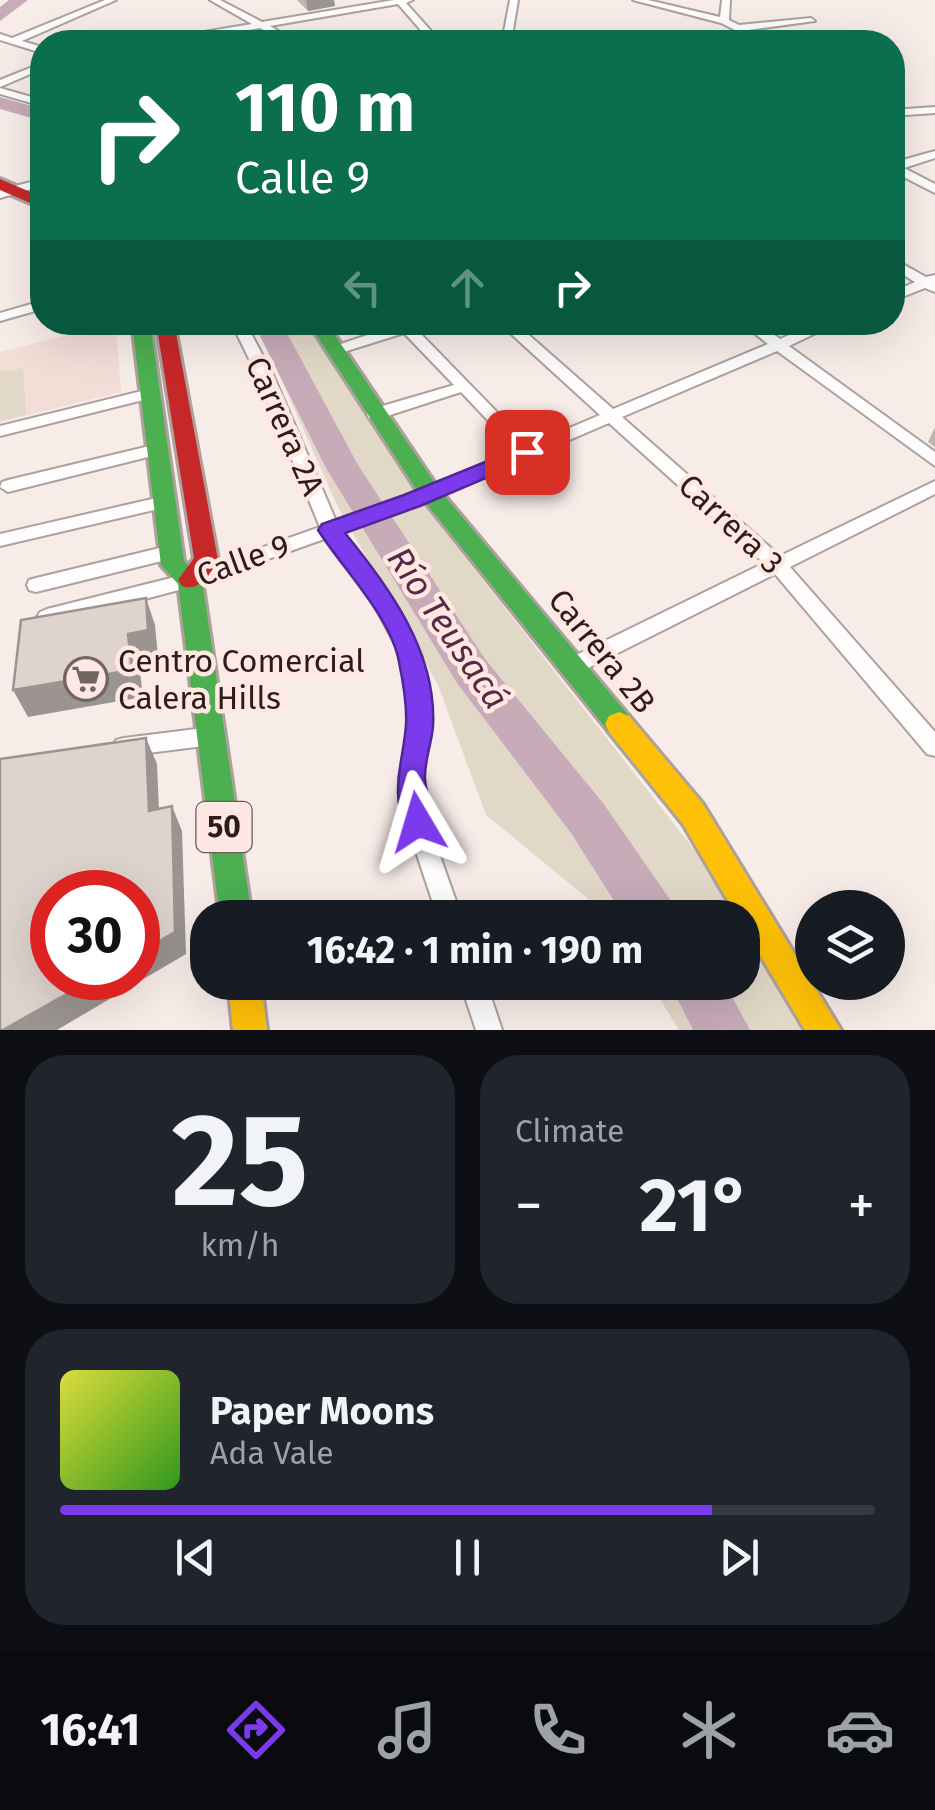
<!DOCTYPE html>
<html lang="en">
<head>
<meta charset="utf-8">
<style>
  :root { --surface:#171b24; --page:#20242c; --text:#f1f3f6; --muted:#9ea1a6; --line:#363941; --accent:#7c3aed }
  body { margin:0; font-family:"Fira Sans",sans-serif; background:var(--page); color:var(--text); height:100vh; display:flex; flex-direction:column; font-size:38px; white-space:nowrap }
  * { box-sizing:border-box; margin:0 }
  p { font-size:32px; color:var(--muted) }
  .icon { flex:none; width:55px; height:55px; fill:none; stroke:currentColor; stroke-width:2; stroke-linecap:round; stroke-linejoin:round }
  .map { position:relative; height:1030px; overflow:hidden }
  .side { display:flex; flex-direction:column; gap:25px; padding:25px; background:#0d0f14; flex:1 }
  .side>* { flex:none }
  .top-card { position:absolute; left:30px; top:30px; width:875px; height:305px; border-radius:40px; box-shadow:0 10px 40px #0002; background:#0b6e4f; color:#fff; overflow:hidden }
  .tools { position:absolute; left:795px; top:890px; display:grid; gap:20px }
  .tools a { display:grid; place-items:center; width:110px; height:110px; border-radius:50%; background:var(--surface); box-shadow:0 10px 40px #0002; font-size:50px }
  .speed { position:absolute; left:30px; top:870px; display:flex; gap:20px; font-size:50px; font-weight:700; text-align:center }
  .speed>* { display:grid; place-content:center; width:130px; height:130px; border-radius:50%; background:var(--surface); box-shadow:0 10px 40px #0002; line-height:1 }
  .speed .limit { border:15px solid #d22; background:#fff; color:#111 }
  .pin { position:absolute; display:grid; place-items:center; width:85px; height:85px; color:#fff; margin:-42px; border-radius:20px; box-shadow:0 5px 15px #0006 }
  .me { position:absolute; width:110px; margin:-55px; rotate:353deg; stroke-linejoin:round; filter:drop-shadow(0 0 8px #0008) }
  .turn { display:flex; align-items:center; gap:35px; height:210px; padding:0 40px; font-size:45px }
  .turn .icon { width:130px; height:130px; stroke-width:2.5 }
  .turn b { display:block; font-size:70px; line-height:85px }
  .lanes { display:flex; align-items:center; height:95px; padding:0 40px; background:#0003; justify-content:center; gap:50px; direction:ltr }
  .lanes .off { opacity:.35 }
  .big { font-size:75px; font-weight:700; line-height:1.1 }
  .side .widget { flex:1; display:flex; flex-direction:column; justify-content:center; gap:15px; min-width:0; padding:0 35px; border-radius:40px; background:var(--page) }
  .side .dial { align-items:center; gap:0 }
  .dial b { font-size:130px; line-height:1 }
  .song { display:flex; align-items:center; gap:30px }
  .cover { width:120px; height:120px; border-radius:15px; background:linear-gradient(135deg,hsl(60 70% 55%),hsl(110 70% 35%)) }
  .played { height:10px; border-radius:5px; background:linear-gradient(90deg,var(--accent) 80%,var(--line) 80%) }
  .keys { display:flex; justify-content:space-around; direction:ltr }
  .heat { display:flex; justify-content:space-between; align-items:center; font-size:55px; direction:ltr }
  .side .tiles { flex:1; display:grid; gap:25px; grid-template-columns:1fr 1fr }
  .widget:last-child { grid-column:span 2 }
  .trip { position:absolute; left:190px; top:900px; width:570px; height:100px; border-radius:40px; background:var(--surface); box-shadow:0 10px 40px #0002; font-weight:700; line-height:100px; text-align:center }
  .tabs { display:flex; height:160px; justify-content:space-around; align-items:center; background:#090b0e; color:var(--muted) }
  .tabs .icon { width:70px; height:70px }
  .tabs .selected { color:var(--accent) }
  .tabs b { font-size:45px; color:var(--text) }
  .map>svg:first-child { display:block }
  .built { fill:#f2ddd7 }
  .green { fill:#e2d8c8 }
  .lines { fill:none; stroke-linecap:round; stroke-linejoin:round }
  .river { fill:#c8abb9; fill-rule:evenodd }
  .street-casing { stroke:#aca19d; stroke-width:4 }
  .fast-casing { stroke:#aca19d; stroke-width:6 }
  .slow-casing { stroke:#aca19d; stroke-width:6 }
  .jam-casing { stroke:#aca19d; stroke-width:6 }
  .street { fill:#fefcfc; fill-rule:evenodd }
  .fast { fill:#4caf50; fill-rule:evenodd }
  .slow { fill:#ffc107; fill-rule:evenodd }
  .jam { fill:#c62828; fill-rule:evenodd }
  .wall { fill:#bfb5b0 }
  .shaded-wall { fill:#9b9490 }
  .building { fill:#ded3cd; stroke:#9b9490; stroke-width:2.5 }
  .route { fill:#7c3aed; stroke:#51269a; stroke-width:2.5 }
  .labels { text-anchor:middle; stroke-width:9; stroke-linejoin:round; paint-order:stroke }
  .shield { fill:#ffe8e1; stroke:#6b5a55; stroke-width:2.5 }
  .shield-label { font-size:30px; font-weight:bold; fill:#2b1d19 }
  .street-label { font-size:32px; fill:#2b1d19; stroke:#ffe8e1 }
  .poi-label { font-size:32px; fill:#2b1d19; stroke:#ffe8e1; text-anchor:start }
  .water-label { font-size:35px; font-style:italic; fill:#582848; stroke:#ffe8e1 }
</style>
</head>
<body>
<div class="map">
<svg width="935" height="1030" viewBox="0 0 935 1030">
  <rect width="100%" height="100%" fill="#f8ece8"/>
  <polygon class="built" points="116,323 121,392 0,422 0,352"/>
  <g class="green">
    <polygon points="256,323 306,323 427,509 718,880 741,917 610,917 486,815 438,685 337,505"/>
    <polygon points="23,368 26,415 0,421 0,372"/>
    <polygon points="743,920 809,1030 679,1030 650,983 742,982"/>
  </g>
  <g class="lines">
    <g class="river">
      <polygon points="9,0 28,0 0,21 0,7"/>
      <polygon points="0,97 42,109 42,121 0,109"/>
      <polygon points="253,322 281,322 358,465 485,659 603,803 671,901 678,918 625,918 571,833 457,683 326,468"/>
      <polygon points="669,982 724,982 750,1030 693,1030"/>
    </g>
    <g class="street-casing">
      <g id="street">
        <polygon points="105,0 116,0 22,41 42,47 42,53 0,40 0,34 12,38"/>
        <polygon points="210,0 220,0 262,22 394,0 413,0 406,3 441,42 431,42 398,4 270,26 297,42 287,42 260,28 174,42 157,42 161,39 252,24"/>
        <polygon points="510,0 518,0 511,42 502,42"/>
        <polygon points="633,0 648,0 720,17 722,0 730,0 729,20 739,25 811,18 815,21 748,30 770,42 759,42 721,23"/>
        <polygon points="840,38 844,42 820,42"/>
        <polygon points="42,63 42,69 0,87 0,80"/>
        <polygon points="0,88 42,100 42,106 0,94"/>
        <polygon points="935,107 935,113 892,116 892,110"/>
        <polygon points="935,151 935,158 904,168 935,184 935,193 892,171 892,163"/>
        <polygon points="42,179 42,186 0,198 0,190"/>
        <polygon points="892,258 926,277 935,275 935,292 925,288 892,301 892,292 915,282 892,268"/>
        <polygon points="42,301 42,309 0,321 0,313"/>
        <polygon points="231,322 245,322 274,377 336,521 406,497 516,450 461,392 381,418 369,418 367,414 369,410 454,385 404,333 334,355 329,354 329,348 406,322 426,322 416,329 529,445 600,415 498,322 514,322 613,409 768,344 740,322 757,322 780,339 819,322 839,322 789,346 935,452 935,466 777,351 622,417 780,556 935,481 935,494 790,567 935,732 935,756 927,754 775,574 580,672 573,674 566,672 563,666 566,660 764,563 609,423 418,505 342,532 380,580 422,657 431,723 421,778 428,822 462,918 438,918 406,822 399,778 409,723 402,657 366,590 327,538 190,587 47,625 40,622 37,617 40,612 47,609 187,574 320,527 258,377"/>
        <polygon points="150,389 158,394 155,397 0,436 0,426"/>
        <polygon points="158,444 166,449 164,453 8,492 0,487 2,482 8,480"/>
        <polygon points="165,496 174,502 171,506 0,546 0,534"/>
        <polygon points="172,545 178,547 181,552 178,557 36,592 29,590 27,585 29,580 36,578"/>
        <polygon points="212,727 220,729 223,736 220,743 212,745 124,756 116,754 113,747 116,740 124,738"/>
        <polygon points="460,982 486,982 502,1030 476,1030"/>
      </g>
    </g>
    <g class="fast-casing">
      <g id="fast">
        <polygon points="132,322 150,322 184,561 202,580 252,918 220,918 178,584 161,565"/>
        <polygon points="308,322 326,322 438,488 629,716 633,724 629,732 619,736 609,732 422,498"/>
      </g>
    </g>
    <g class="slow-casing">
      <g id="slow">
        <polygon points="619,712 629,716 703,804 841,1030 805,1030 742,925 742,918 738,918 683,824 609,732 605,724 609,716"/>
        <polygon points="228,982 261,982 267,1030 233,1030"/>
      </g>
    </g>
    <g class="jam-casing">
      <g id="jam">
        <polygon points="0,179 42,197 42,208 0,190"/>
        <path d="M156 322H174L218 560C210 575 200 592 182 586L178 580 194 558Z"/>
      </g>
    </g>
    <use href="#street" class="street"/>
    <use href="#fast" class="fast"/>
    <use href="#slow" class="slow"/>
    <use href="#jam" class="jam"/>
  </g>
  <g class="wall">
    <polygon points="297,0 334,0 335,6 308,11"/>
    <polygon points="935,427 935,447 928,442"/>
  </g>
  <g class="shaded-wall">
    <polygon points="306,0 334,0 335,6 308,11"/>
    <polygon points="146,598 155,625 158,657 139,662 143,697 28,717 13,690 128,634"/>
    <polygon points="146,738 157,764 160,836 149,811"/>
    <polygon points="172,806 182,831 186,954 57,1030 3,1030 95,978 138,978 138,953"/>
  </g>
  <g class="building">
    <polygon points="146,598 148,630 128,634 132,670 13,690 21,620"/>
    <polygon points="146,738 149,811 172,806 175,932 138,953 138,892 52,892 52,978 95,978 3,1030 0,1030 0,759"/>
  </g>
  <path class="route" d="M527 445 535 447 538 452 535 457 420 506 345 533C389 587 437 652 433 726 432 743 424 761 425 779 426 797 436 814 428 832L418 836 407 832C389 792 403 764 406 725 407 705 403 681 399 662 391 617 342 568 318 530L322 524 404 495Z"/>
  <defs>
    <g id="supermarket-ring" transform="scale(2.25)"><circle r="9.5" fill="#ffe8e1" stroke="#736561" stroke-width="1.5"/><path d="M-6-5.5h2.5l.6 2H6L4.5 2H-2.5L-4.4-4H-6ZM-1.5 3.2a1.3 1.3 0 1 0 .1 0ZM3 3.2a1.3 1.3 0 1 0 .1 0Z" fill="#736561"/></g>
  </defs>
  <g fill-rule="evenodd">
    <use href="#supermarket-ring" x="86" y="679"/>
  </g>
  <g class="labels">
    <rect class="shield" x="196.5" y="802" width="55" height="50" rx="8"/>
    <g class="shield-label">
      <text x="224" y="837">50</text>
    </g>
    <g class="street-label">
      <text transform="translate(285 426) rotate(66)" y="11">Carrera 2A</text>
      <text transform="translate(731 524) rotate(43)" y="11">Carrera 3</text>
      <text transform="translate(243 560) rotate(-20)" y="11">Calle 9</text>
      <text transform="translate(602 651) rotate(51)" y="11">Carrera 2B</text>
    </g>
    <g class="poi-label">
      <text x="118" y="672">Centro Comercial<tspan x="118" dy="37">Calera Hills</tspan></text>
    </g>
    <g class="water-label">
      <text transform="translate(448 628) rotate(56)" y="12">Río Teusacá</text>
    </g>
  </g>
</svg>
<div class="tools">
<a><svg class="icon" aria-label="layers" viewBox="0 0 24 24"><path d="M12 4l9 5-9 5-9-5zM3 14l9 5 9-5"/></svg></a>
</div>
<div class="speed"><div class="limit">30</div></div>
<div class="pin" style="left:527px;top:452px;background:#d93025"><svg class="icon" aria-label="arrive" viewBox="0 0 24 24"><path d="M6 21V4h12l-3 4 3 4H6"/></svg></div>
<svg class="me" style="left:418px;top:822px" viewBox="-20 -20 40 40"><path d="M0-17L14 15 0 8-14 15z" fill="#7c3aed" stroke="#fff" stroke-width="4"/></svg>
<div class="trip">16:42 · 1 min · 190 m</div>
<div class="top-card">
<div class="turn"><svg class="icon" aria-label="right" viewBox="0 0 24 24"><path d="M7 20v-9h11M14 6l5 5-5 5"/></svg><div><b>110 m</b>Calle 9</div></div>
<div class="lanes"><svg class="icon off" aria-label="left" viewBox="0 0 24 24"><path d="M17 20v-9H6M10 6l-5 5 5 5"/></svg><svg class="icon off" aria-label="ahead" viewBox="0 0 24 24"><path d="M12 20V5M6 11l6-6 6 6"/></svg><svg class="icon" aria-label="right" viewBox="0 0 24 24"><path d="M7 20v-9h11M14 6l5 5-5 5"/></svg></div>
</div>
</div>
<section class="side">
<div class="tiles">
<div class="widget dial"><b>25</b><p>km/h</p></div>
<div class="widget"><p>Climate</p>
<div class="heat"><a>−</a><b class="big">21°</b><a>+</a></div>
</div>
<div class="widget">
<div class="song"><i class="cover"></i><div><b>Paper Moons</b><p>Ada Vale</p></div></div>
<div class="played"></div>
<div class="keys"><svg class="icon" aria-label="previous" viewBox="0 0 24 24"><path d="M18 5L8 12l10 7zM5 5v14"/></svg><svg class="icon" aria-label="pause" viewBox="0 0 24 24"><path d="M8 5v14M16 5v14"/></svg><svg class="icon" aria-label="next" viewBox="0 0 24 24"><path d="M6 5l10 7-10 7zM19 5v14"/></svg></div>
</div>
</div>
</section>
<nav class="tabs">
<b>16:41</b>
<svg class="icon selected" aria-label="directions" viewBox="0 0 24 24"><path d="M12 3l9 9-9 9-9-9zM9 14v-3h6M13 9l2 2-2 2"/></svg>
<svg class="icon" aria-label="music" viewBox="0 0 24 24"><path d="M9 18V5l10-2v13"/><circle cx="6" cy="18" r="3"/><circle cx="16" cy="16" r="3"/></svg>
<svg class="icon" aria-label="phone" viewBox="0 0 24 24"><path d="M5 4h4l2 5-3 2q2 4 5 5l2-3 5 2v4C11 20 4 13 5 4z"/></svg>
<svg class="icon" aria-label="climate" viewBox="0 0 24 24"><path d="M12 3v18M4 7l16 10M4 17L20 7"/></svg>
<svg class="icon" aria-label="car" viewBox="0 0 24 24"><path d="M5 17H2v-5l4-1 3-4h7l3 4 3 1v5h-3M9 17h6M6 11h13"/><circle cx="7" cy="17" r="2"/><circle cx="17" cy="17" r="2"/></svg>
</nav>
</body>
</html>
